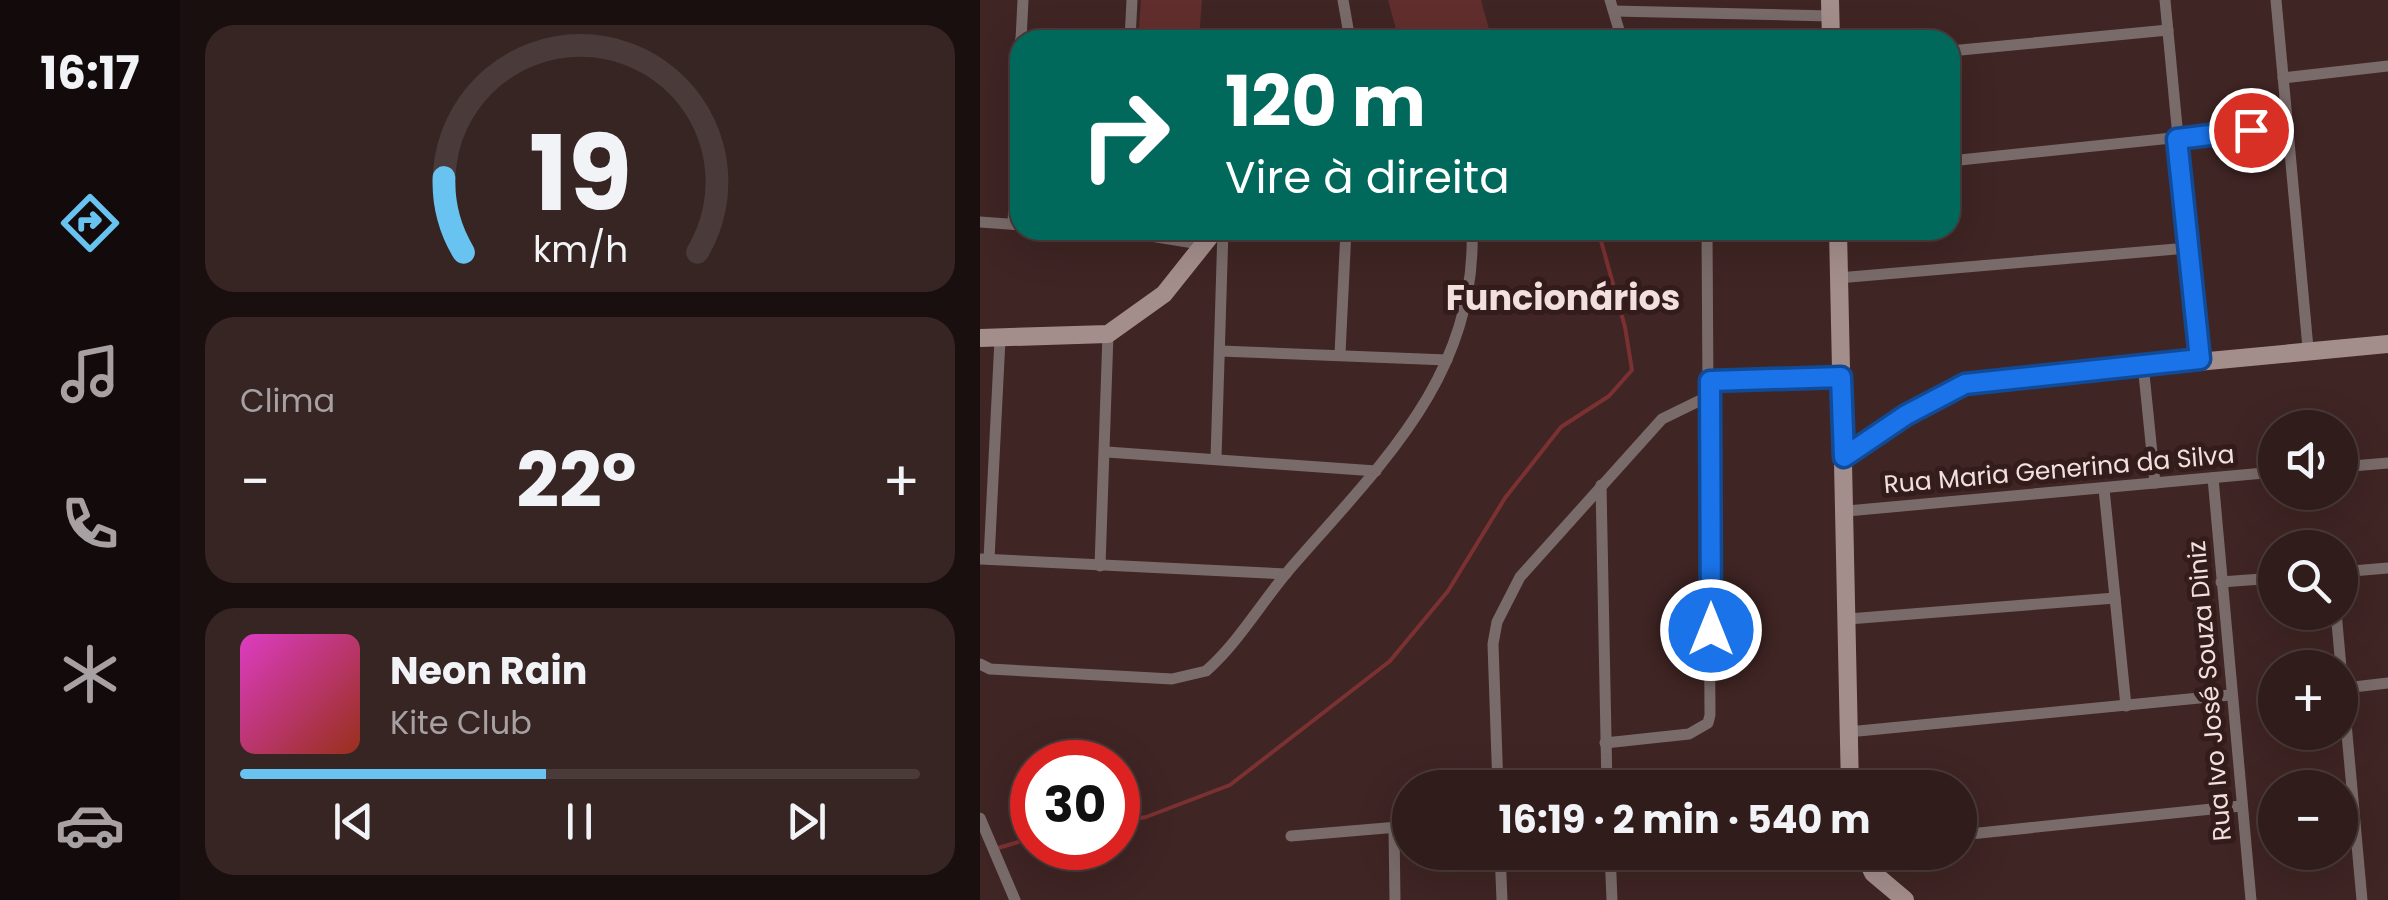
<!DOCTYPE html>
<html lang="pt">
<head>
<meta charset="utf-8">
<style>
  :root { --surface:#2f1c1b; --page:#372524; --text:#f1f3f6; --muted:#a7a1a3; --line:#4a3a3a; --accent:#69c3f1 }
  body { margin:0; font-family:Poppins,sans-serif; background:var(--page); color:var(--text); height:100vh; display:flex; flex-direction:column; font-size:38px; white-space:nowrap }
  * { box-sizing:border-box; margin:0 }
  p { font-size:32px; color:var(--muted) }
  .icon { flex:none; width:55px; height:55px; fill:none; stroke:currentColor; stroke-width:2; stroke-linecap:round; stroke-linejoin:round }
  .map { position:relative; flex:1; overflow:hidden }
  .panel { display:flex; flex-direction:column; gap:25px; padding:25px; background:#1a0f0f; width:800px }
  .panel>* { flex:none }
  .banner { position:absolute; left:30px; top:30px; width:950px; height:210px; border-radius:30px; box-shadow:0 10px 40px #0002,0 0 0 2px var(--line); background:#00695c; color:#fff; overflow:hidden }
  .fabs { position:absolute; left:1278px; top:410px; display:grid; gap:20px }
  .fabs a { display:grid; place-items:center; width:100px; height:100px; border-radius:50%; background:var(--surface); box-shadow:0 10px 40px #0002,0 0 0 2px var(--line); font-size:50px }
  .speed { position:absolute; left:30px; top:740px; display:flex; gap:20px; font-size:50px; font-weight:700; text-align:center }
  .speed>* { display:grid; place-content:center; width:130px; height:130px; border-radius:50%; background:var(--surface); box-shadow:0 10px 40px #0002,0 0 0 2px var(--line); line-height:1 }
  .speed .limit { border:15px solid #d22; background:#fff; color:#111 }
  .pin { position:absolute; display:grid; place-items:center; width:85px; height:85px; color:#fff; margin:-42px; border:5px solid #fff; border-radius:50%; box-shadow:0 2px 10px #0007 }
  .me { position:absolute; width:110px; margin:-55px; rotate:0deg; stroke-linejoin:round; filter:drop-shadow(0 0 8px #0008) }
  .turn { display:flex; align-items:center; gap:35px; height:210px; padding:0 50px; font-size:45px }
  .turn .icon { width:130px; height:130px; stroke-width:2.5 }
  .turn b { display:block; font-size:70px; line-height:85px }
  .big { font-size:75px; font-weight:700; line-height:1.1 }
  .panel .tile { flex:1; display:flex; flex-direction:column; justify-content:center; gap:15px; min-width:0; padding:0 35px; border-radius:30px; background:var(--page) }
  .panel .dial { align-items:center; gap:0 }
  .dial svg { height:260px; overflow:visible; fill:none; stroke:var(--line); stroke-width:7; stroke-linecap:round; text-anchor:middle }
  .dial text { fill:var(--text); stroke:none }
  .song { display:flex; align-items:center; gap:30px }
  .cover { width:120px; height:120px; border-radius:15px; background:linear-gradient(135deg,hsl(310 70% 55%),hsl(10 70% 35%)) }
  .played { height:10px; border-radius:5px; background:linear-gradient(90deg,var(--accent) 45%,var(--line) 45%) }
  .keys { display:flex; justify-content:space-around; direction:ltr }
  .heat { display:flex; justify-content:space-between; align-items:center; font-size:55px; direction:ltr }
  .trip { position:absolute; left:412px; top:770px; width:585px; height:100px; border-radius:50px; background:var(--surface); box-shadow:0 10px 40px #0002,0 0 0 2px var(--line); font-weight:700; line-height:100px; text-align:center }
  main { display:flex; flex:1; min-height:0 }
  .tab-bar { display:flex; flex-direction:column; width:180px; justify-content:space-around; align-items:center; background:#130b0b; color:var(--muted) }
  .tab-bar .icon { width:70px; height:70px }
  .tab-bar .on { color:var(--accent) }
  .tab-bar b { font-size:45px; color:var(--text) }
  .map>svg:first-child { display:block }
  .green { fill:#612e2d }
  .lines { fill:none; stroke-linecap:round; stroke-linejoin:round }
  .stream { stroke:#7b3131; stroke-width:4 }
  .street { stroke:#796b6a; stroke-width:11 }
  .secondary { stroke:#a48e8c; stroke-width:18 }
  .route-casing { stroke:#114b97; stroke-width:25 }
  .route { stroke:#1a73e8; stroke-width:18 }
  .labels { text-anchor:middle; stroke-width:10; stroke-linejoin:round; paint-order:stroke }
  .street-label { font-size:25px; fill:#f1e0de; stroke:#341c1b }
  .district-label { font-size:35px; font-weight:bold; fill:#f1e0de; stroke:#341c1b }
</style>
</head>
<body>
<main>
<nav class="tab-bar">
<b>16:17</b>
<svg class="icon on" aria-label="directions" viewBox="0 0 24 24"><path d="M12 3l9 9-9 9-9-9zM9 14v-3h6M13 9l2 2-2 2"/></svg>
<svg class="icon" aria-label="music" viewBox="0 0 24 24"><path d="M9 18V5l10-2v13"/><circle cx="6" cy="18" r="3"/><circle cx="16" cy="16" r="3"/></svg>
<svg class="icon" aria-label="phone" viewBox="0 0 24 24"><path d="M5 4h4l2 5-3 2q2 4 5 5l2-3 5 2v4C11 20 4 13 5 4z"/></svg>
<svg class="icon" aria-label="climate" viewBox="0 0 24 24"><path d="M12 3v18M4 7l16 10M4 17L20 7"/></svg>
<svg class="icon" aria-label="car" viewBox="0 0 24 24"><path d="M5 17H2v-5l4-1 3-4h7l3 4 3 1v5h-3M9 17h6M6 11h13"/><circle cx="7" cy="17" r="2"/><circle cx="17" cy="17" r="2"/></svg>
</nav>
<section class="panel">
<div class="tile dial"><svg viewBox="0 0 100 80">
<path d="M14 69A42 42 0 1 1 86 69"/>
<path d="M14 69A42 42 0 0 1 8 46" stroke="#69c3f1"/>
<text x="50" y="56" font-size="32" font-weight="700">19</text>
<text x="50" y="72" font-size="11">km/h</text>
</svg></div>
<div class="tile"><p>Clima</p>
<div class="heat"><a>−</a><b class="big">22°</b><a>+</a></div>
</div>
<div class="tile">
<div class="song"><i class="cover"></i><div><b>Neon Rain</b><p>Kite Club</p></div></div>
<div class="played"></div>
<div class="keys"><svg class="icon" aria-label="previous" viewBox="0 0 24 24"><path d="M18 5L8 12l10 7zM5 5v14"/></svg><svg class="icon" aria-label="pause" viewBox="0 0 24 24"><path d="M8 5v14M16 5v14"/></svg><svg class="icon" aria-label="next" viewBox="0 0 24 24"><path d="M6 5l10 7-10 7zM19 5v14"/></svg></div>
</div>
</section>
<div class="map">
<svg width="1408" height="900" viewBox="0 0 1408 900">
  <rect width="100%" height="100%" fill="#3f2524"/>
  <g class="green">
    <polygon points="161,0 222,0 219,40 158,40"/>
    <polygon points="408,0 501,0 512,40 419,40"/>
  </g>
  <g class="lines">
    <g class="stream">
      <polyline points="138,822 166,817 250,785 410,661 468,591 525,498 581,427 629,396 652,370 645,327 618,230"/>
      <polyline points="18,848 52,838"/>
    </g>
    <g class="street">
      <polyline points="363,0 370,40"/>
      <polyline points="630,0 642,40"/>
      <polyline points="1185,0 1219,359"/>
      <polyline points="1296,0 1328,348"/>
      <polyline points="634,11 850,16"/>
      <polyline points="41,39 69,40"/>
      <polyline points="41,40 43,0"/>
      <polyline points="150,40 152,0"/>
      <polyline points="970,51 1188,30"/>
      <polyline points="1303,78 1408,66"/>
      <polyline points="970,161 1308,126"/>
      <polyline points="0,222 40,225"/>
      <polyline points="33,224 40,64"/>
      <polyline points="134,230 226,245"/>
      <polyline points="858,278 1208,248"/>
      <polyline points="240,351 467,360"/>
      <polyline points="360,354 366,230"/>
      <polyline points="1163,364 1175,483"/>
      <polyline points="730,381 861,377"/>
      <polyline points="127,452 396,471"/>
      <polyline points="236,458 243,230"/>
      <polyline points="1360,467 1408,463"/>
      <polyline points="1233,478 1271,900"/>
      <polyline points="621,485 627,788"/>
      <polyline points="1124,489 1146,706"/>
      <polyline points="867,511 1295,472"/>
      <polyline points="0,559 306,574"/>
      <polyline points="9,559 20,339"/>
      <polyline points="120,566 128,334"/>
      <polyline points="1360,572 1408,568"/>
      <polyline points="1241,582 1295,578"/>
      <polyline points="1356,612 1382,900"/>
      <polyline points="868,619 1135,598"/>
      <path d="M0 664 10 669 192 679 226 671C258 643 281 603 309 570 398 467 497 377 492 230"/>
      <polyline points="1365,688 1408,683"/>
      <polyline points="868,732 1250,695"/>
      <polyline points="625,743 709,734 728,723 730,715 727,230"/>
      <polyline points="518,788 513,644 517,622 540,577 682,419 729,396"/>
      <polyline points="0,818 35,900"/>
      <polyline points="414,827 415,900"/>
      <polyline points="980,835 1261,806"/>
      <polyline points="311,836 430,826"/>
      <polyline points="520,852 522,900"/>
      <polyline points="630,852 632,900"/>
    </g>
    <g class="secondary">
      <polyline points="850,0 851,40"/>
      <polyline points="858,230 870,788"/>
      <polyline points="0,338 128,334 184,294 235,230"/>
      <polyline points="865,457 926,415 985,384 1408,344"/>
      <polyline points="883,852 893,873 925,900"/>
    </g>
  </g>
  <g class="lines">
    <g class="route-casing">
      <polyline id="route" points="731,630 730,381 861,377 864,457 926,415 985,384 1220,359 1197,139 1271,130"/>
    </g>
    <use href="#route" class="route"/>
  </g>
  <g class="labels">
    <g class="street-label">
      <text transform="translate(1079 469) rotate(-5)" y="9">Rua Maria Generina da Silva</text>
      <text transform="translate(1229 691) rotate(-95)" y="9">Rua Ivo José Souza Diniz</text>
    </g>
    <g class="district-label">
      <text x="583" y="310">Funcionários</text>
    </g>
  </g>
</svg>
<div class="fabs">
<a><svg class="icon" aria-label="sound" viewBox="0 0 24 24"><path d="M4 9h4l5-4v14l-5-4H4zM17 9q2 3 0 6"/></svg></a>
<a><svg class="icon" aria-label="search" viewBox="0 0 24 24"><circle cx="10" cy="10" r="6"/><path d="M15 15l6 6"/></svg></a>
<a>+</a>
<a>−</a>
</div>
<div class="speed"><div class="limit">30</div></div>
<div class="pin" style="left:1271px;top:130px;background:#d93025"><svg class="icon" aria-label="arrive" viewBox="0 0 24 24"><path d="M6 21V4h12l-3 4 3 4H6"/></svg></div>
<svg class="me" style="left:731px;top:630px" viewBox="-20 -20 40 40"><circle r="17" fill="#1a73e8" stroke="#fff" stroke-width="3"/><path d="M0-11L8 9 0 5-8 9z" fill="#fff"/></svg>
<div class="trip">16:19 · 2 min · 540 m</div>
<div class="banner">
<div class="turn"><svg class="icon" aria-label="right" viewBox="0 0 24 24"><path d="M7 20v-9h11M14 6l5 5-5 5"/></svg><div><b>120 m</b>Vire à direita</div></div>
</div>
</div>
</main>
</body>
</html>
